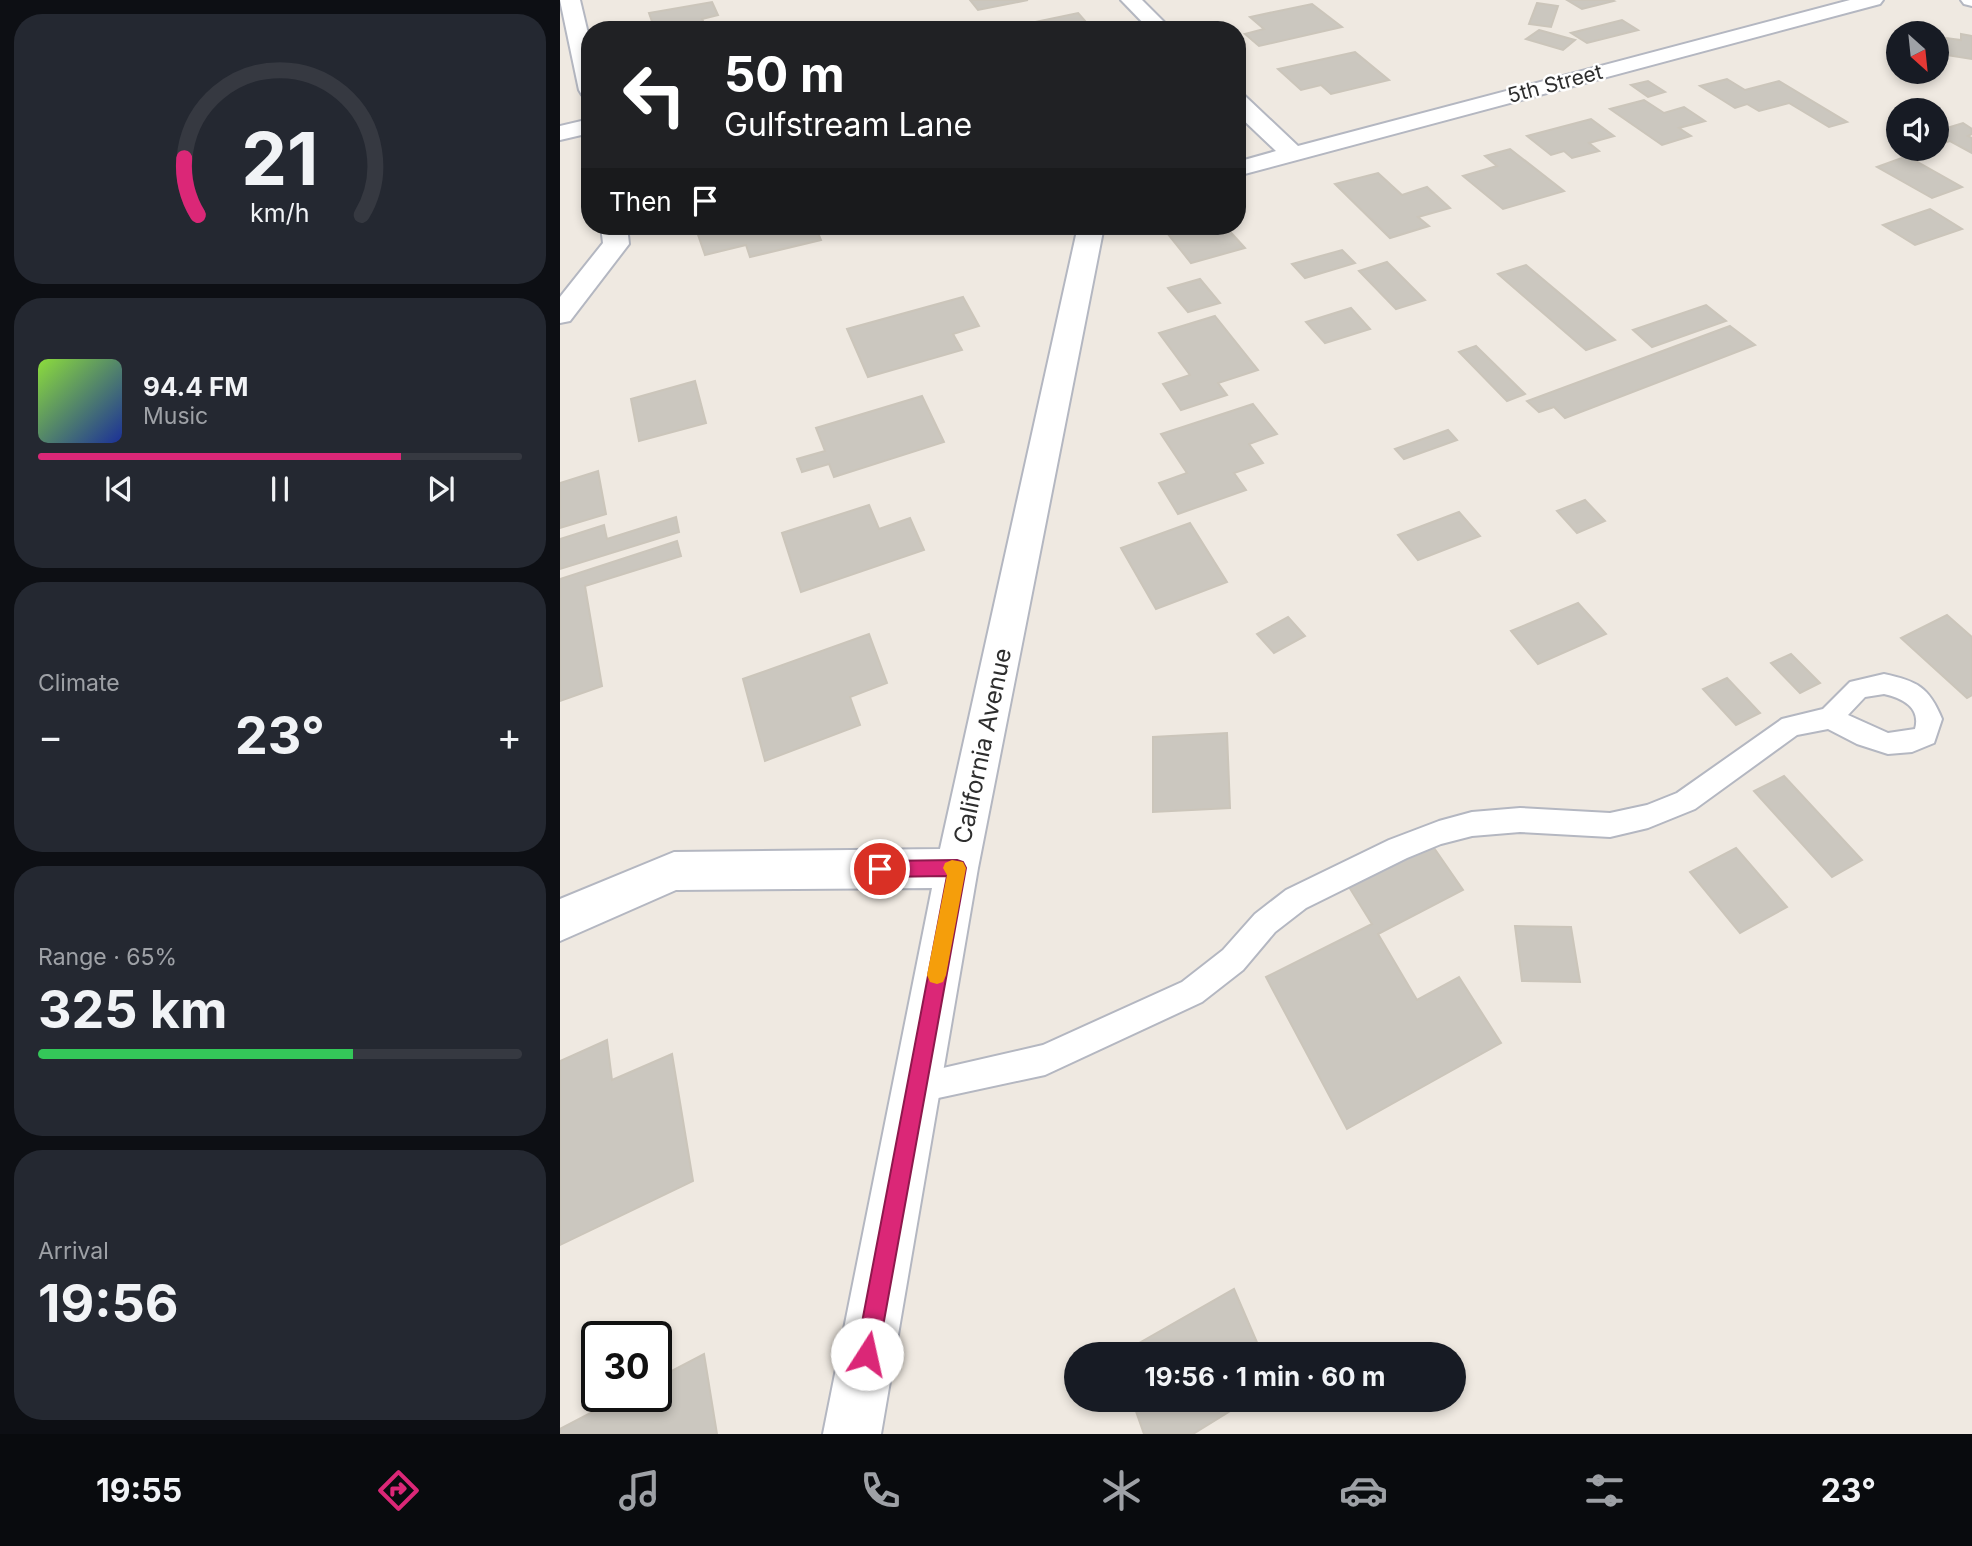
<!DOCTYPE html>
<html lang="en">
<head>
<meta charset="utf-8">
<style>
  :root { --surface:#171b24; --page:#242831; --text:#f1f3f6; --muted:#9ea1a6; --line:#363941; --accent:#db2777 }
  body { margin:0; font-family:Inter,sans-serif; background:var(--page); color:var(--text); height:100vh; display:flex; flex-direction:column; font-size:26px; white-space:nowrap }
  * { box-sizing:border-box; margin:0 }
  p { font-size:23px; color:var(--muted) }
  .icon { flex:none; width:38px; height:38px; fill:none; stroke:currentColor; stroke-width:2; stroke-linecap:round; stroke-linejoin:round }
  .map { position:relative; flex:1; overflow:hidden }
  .side { display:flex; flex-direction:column; gap:14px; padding:14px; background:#0d0f14; width:560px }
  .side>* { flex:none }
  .hud { position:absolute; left:21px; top:21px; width:665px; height:214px; border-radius:28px; box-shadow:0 4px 10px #0003; background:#202124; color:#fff; overflow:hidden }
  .needle { width:46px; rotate:153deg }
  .controls { position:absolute; left:1326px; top:21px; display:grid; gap:14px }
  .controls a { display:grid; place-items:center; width:63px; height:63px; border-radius:50%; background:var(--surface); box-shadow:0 4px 10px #0003; font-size:35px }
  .speed { position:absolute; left:21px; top:1321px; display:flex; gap:14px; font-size:35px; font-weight:700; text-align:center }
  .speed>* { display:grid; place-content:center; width:91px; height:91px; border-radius:50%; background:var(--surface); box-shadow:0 4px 10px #0003; line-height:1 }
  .speed .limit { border:4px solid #111; border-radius:10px; background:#fff; color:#111 }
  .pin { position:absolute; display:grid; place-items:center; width:60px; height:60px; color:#fff; margin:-30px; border:4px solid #fff; border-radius:50%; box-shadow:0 2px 7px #0007 }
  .me { position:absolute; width:77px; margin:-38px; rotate:10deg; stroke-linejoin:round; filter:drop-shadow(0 0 5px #0008) }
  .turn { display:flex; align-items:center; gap:24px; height:147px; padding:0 28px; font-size:32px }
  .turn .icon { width:91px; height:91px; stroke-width:2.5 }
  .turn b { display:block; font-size:49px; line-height:60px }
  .then { display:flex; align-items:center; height:66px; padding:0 28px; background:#0003; gap:14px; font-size:26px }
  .big { font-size:52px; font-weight:700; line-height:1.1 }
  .side .card { flex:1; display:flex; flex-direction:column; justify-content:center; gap:10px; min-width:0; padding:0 24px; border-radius:28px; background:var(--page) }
  .side .dial { align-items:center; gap:0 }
  .dial svg { height:182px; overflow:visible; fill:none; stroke:var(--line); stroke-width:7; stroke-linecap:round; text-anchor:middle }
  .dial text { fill:var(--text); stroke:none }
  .song { display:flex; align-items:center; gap:21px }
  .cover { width:84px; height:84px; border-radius:10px; background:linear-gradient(135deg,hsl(90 70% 55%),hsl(230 70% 35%)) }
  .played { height:7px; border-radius:4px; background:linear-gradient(90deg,var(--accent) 75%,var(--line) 75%) }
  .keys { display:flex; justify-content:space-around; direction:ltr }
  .heat { display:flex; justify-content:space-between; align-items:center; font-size:38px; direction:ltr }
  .charge { height:10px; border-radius:5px; background:linear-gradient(90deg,#34c759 65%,var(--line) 0) }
  .trip { position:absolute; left:504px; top:1342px; width:402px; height:70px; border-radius:35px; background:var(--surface); box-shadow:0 4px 10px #0003; font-weight:700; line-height:70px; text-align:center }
  .menu { display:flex; height:112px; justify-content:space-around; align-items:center; background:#090b0e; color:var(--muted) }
  .menu .icon { width:49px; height:49px }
  .menu .selected { color:var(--accent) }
  .menu b { font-size:32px; color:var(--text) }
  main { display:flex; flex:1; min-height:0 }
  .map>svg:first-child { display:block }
  .building { fill:#cbc7bf; stroke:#cbc5ba; stroke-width:2 }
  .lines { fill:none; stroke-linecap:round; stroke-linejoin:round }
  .service-casing { stroke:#b4b7c1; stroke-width:4 }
  .minor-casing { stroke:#b4b7c1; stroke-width:4 }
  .service { fill:#fff; fill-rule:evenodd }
  .minor { fill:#fff; fill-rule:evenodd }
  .route { fill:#db2777; stroke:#8e194d; stroke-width:2 }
  .slow { fill:#f59e0b }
  .labels { text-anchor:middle; stroke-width:5; stroke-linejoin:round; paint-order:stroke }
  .far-street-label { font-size:21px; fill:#2e2e2e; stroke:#fff }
  .street-label { font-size:24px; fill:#2e2e2e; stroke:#fff }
</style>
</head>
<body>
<main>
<section class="side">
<div class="card dial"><svg viewBox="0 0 100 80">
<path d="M14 69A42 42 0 1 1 86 69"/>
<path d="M14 69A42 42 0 0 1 8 44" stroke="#db2777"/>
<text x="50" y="56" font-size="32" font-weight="700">21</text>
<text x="50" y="72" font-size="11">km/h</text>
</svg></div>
<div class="card">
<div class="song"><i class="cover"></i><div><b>94.4 FM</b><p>Music</p></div></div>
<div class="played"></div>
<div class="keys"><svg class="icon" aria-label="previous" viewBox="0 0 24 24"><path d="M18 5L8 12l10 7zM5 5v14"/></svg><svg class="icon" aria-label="pause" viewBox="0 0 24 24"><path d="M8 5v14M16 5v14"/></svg><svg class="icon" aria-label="next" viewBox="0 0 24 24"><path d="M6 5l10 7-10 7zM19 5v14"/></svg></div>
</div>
<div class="card"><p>Climate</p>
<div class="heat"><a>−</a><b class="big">23°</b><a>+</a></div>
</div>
<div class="card"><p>Range · 65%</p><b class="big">325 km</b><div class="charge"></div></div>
<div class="card"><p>Arrival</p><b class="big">19:56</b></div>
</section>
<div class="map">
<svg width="1412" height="1434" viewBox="0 0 1412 1434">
  <rect width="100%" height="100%" fill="#efe9e1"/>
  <g class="building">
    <polygon points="410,0 468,0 418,10"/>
    <polygon points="1007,0 1052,0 1054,1 1022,9"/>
    <polygon points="152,2 158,15 142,19 145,25 122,30 95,30 89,13"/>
    <polygon points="977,3 998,6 991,27 969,24"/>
    <polygon points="752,4 782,27 699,46 685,34 704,29 690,17"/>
    <polygon points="518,13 533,30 453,30 451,27"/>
    <polygon points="1062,20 1078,30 1027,43 1011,33"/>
    <polygon points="979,30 1015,40 1003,50 966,39"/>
    <polygon points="1401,34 1412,36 1412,59 1386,55 1386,48 1377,47 1377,37 1401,40"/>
    <polygon points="795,52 829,80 771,94 761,85 741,90 718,69"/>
    <polygon points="1167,79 1185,90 1219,81 1287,122 1269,127 1229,103 1199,111 1187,104 1175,108 1140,86"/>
    <polygon points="1088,81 1105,92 1088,97 1071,85"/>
    <polygon points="1084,100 1104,113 1124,107 1145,121 1119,128 1131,136 1102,145 1050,109"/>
    <polygon points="1031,119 1054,136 1029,143 1039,151 1012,158 1004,151 991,155 967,136"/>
    <polygon points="1403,123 1412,129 1412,134 1408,136 1412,138 1412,153 1390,141 1377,145 1377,131"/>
    <polygon points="950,149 1004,191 943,209 903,176 937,166 925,156"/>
    <polygon points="1347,156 1402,187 1372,198 1317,167"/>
    <polygon points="818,173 842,195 867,187 890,208 858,217 869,226 830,238 775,184"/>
    <polygon points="1370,209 1402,229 1355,245 1323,225"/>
    <polygon points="135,226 255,226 261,240 190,257 186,245 145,255"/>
    <polygon points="617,226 665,226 685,248 631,263 604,229"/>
    <polygon points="782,250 795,263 745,278 732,264"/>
    <polygon points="827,262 865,300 836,309 799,271"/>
    <polygon points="966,265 1055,340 1026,350 938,274"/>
    <polygon points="640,279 660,303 628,312 608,288"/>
    <polygon points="403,297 419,326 393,334 402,350 308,377 287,329"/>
    <polygon points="1146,305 1166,321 1092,347 1073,330"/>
    <polygon points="791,308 810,329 765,343 746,322"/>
    <polygon points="655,316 698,370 658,383 667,395 621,410 603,384 630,375 599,333"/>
    <polygon points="1170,326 1195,345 1005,418 994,407 979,412 967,401"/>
    <polygon points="916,346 965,394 947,401 899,352"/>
    <polygon points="135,381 146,423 79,441 71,399"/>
    <polygon points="362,396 384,442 274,477 269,464 242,472 237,459 265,451 256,428"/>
    <polygon points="693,404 717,434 689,444 703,463 674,473 686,490 618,514 599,483 627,473 601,434"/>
    <polygon points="888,430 897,440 844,459 835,449"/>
    <polygon points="38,471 46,514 0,528 0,483"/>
    <polygon points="1025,500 1045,521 1017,533 997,511"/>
    <polygon points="309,505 319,529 350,518 364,550 241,592 222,533"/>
    <polygon points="899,512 920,536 858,560 838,535"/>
    <polygon points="116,517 119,532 0,569 0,539 44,525 47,539"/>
    <polygon points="630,523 667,582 596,609 561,548"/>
    <polygon points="117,541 121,556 25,586 42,686 0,701 0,579"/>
    <polygon points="1018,603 1046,634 978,664 951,631"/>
    <polygon points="1387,615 1412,637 1412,695 1407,698 1341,638"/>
    <polygon points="728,617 745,636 714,653 697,634"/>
    <polygon points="309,634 327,683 290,697 300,725 205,761 183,679"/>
    <polygon points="1231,654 1260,683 1240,693 1211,663"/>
    <polygon points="1167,678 1200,713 1176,725 1143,689"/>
    <polygon points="667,733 670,808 593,812 593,737"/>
    <polygon points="1224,776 1302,860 1272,877 1194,791"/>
    <polygon points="872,845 903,890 818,934 857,1000 899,977 941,1043 787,1129 706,977 812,924 789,887"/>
    <polygon points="1176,848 1227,907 1180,933 1130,872"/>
    <polygon points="955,926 1011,927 1020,982 962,981"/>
    <polygon points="47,1040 52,1080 112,1054 133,1181 0,1245 0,1061"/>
    <polygon points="674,1289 702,1354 560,1354"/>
    <polygon points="144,1354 157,1434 0,1434 0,1429 63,1396 96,1396 96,1379"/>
    <polygon points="572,1400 688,1400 633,1434 584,1434"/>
  </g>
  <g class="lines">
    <g class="service-casing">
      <path id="service" d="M1324 674C1357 681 1369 687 1382 719L1374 743 1352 752 1328 754 1297 744 1268 729 1237 735 1135 809 1088 828 1050 837 960 832 912 836 881 844 847 858 746 908 715 932 683 970 642 1002 485 1075 355 1103 344 1099 340 1088 344 1077 483 1045 622 982 663 950 695 914 726 890 829 840 879 821 912 812 960 808 1050 813 1087 805 1117 793 1222 719 1263 709 1290 682ZM1324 694C1343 698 1361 708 1355 729L1328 733 1288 715 1305 697Z"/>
    </g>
    <g class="minor-casing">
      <g id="minor">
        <polygon points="0,0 20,0 30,42 30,97 22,95 19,90"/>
        <polygon points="561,0 582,0 612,30 590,30"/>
        <polygon points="1290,0 1323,0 1320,4 677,176 677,162 716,151 677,114 677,94 685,96 738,146"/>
        <polygon points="1401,0 1412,0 1412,6 1404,4"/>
        <polygon points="30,119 30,133 0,140 0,126"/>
        <polygon points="41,226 67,226 69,244 10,321 0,323 0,297 43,243"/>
        <polygon points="518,226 544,226 418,868 321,1434 263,1434 372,888 116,890 0,941 0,899 114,852 380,849"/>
      </g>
    </g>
    <use href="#service" class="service"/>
    <use href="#minor" class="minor"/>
  </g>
  <polygon class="route" points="397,860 403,862 406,868 318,1354 315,1362 307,1366 299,1362 296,1354 387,876 320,877 314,875 311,869 314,863 320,861"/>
  <polygon class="slow" points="392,860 403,862 406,868 386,975 383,982 377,984 370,982 367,975 387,875 383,868 385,863"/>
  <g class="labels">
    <g class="far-street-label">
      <text transform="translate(995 84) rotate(-15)" y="7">5th Street</text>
    </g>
    <g class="street-label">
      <text transform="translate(423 746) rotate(-78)" y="8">California Avenue</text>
    </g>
  </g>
</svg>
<div class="controls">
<a><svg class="needle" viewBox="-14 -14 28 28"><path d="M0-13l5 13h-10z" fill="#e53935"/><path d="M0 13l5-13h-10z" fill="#9ea1a6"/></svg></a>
<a><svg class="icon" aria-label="sound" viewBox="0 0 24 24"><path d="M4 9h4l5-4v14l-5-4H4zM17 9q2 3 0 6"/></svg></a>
</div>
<div class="speed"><div class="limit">30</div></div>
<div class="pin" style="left:320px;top:869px;background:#d93025"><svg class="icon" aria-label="arrive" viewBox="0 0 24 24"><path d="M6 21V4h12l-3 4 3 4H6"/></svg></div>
<svg class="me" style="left:307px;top:1354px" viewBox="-20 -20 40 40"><circle r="19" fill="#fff"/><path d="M0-13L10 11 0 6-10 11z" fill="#db2777"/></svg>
<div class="trip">19:56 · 1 min · 60 m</div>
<div class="hud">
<div class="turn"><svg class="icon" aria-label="left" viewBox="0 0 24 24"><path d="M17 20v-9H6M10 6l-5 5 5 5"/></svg><div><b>50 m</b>Gulfstream Lane</div></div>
<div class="then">Then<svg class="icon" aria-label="arrive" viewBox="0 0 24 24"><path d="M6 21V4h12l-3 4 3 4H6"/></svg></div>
</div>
</div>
</main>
<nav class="menu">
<b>19:55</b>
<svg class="icon selected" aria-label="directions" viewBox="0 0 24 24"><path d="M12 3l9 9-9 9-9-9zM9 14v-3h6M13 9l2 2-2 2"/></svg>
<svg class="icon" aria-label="music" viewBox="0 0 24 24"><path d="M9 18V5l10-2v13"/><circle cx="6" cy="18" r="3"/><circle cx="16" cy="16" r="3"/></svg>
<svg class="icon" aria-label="phone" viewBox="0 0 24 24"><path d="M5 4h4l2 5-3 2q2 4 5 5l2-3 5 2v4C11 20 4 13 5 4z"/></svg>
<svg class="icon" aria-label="climate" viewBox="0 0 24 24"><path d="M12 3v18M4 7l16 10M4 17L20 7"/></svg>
<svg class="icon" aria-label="car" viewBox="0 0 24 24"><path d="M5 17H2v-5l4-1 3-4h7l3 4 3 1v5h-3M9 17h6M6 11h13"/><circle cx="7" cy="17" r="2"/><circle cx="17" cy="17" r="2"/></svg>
<svg class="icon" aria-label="filters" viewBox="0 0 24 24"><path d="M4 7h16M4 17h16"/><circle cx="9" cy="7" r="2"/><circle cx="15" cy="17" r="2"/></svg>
<b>23°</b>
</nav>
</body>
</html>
